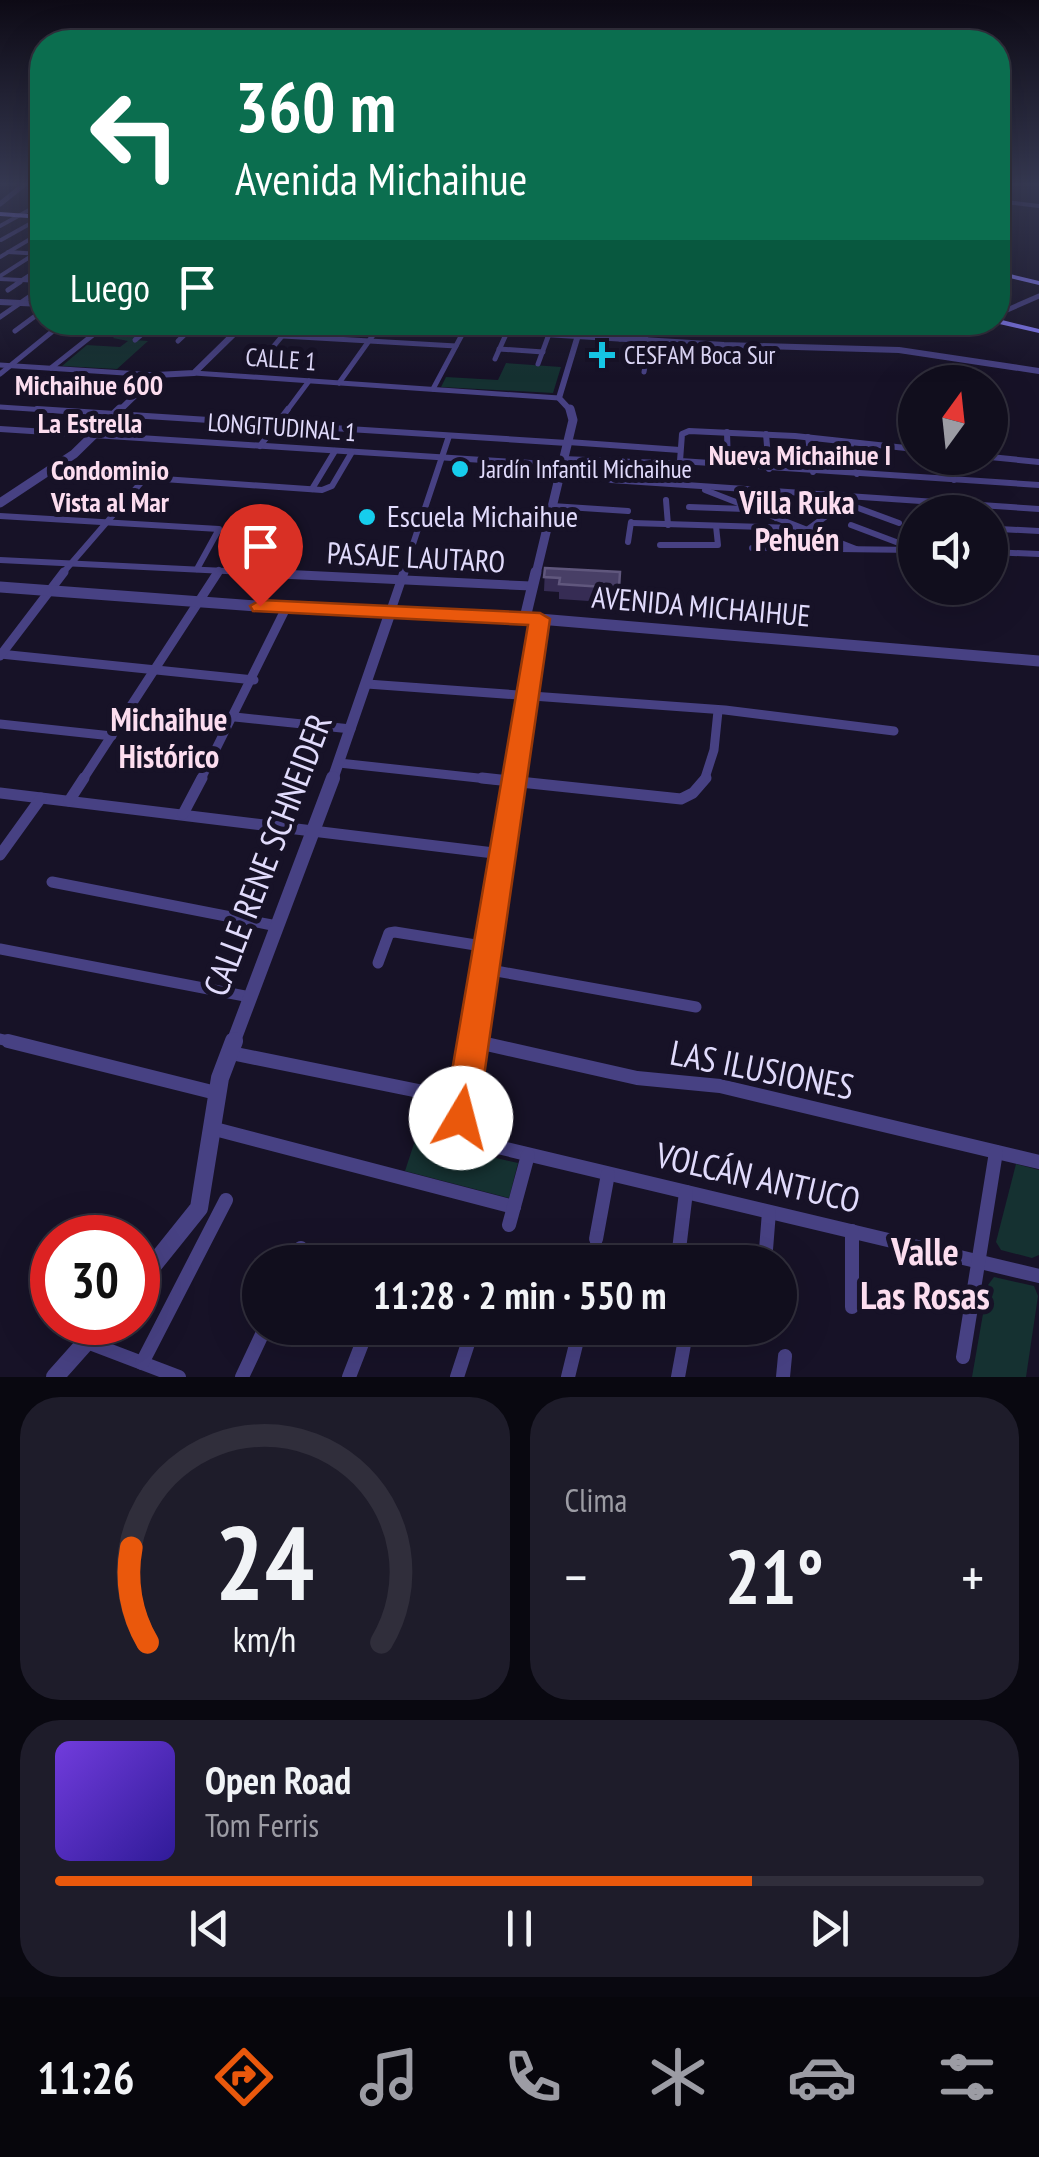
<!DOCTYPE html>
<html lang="es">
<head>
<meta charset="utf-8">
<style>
  :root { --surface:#110e1d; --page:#1e1c2a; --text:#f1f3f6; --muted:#9c9ca4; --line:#302e3b; --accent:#ea580c }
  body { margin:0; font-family:"PT Sans Narrow",sans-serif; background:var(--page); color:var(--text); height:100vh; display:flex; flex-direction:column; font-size:38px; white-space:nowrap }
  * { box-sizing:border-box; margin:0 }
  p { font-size:32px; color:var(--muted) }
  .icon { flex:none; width:55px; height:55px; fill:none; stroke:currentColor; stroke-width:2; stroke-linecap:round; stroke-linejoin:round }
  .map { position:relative; height:1377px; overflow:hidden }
  .details { display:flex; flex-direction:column; gap:20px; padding:20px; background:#090810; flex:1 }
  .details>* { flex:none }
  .banner { position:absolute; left:30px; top:30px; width:980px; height:305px; border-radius:40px; box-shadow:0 10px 40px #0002,0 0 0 2px var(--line); background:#0b6e4f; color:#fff; overflow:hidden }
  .needle { width:65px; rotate:15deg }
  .tools { position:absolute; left:898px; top:365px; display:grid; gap:20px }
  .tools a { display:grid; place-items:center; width:110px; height:110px; border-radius:50%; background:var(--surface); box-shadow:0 10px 40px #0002,0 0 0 2px var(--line); font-size:50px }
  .speed { position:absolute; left:30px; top:1215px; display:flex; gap:20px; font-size:50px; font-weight:700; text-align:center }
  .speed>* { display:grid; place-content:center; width:130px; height:130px; border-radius:50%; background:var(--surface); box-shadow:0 10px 40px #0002,0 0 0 2px var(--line); line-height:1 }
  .speed .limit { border:15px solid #d22; background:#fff; color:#111 }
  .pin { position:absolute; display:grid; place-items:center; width:85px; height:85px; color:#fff; margin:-102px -42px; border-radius:50% 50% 50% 0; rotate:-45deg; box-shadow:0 0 10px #0007 }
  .pin .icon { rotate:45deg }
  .me { position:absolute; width:110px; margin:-55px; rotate:8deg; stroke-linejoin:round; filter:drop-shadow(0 0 8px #0008) }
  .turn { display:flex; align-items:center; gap:35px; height:210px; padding:0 40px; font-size:45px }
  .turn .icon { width:130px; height:130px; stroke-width:2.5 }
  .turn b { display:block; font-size:70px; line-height:85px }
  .then { display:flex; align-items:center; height:95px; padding:0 40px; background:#0003; gap:20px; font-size:38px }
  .big { font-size:75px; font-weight:600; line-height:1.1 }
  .details .widget { flex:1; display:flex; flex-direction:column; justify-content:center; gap:15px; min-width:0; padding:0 35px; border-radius:40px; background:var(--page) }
  .details .dial { align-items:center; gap:0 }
  .dial svg { height:260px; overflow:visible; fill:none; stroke:var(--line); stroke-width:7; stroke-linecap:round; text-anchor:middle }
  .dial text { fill:var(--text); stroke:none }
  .song { display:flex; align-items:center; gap:30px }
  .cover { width:120px; height:120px; border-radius:15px; background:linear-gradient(135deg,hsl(260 70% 55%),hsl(250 70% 35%)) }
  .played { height:10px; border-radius:5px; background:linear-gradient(90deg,var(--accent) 75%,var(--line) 75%) }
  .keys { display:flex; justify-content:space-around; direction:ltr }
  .heat { display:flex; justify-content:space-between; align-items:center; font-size:55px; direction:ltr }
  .details .tiles { flex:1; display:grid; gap:20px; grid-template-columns:1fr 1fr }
  .widget:last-child { grid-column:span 2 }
  .trip { position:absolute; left:242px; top:1245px; width:555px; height:100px; border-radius:50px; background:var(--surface); box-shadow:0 10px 40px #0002,0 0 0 2px var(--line); font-weight:600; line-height:100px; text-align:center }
  .tabs { display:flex; height:160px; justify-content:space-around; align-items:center; background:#07060c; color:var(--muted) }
  .tabs .icon { width:70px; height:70px }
  .tabs .active { color:var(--accent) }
  .tabs b { font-size:45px; color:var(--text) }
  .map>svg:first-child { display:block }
  .green { fill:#153131 }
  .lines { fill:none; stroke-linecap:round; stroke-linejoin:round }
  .minor-far5 { stroke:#474183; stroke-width:4 }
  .minor-far4 { stroke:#474183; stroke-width:5 }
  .minor-far3 { stroke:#474183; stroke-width:6 }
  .minor-far2 { stroke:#474183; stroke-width:9 }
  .minor-far1 { stroke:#474183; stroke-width:11 }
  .minor { stroke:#474183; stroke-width:14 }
  .tertiary-far5 { stroke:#474183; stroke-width:5 }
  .tertiary-far4 { stroke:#474183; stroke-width:6 }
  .tertiary-far3 { stroke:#474183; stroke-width:9 }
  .tertiary-far2 { stroke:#474183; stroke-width:11 }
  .tertiary-far1 { stroke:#474183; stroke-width:14 }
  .tertiary { stroke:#474183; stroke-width:18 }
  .secondary { fill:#837af5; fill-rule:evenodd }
  .wall { fill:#362c54 }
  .building { fill:#483f66; stroke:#60577d; stroke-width:2.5 }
  .route { fill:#ea580c; stroke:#983908; stroke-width:2.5 }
  .poi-dot { fill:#16cded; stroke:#171227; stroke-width:4 }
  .labels { text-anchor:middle; stroke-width:10; stroke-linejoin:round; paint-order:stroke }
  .far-poi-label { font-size:25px; fill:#e1dbfc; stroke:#171227; text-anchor:start }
  .far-street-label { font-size:25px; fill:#e1dbfc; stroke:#171227 }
  .far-neighbourhood-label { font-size:28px; font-weight:bold; fill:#fcddef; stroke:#171227 }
  .poi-label { font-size:30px; fill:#e1dbfc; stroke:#171227; text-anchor:start }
  .street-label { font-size:30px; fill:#e1dbfc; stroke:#171227 }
  .neighbourhood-label { font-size:32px; font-weight:bold; fill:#fcddef; stroke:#171227 }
  .near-street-label { font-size:35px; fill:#e1dbfc; stroke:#171227 }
  .near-neighbourhood-label { font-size:38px; font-weight:bold; fill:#fcddef; stroke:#171227 }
</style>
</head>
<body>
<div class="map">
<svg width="1039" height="1377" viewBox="0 0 1039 1377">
  <rect width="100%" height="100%" fill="#171227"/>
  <g class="green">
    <polygon points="111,326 145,329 134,340 148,341 117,369 62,366 87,345 120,347 128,341 113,338 117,334 102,333"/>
    <polygon points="506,363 561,367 553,393 441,387 446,377 498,380"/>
    <polygon points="426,1107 443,1111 447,1135 462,1150 518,1163 509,1198 405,1171"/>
    <polygon points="1016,1164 1039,1170 1039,1255 1032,1258 1001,1250 996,1242"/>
    <polygon points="994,1277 1034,1286 1038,1296 1026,1377 972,1377 988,1285"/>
  </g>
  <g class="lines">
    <g class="minor-far5">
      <polyline points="36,194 42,195"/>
      <polyline points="998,201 1039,206"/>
      <polyline points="0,226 42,203"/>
      <polyline points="1,240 42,217"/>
      <polyline points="8,252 42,254"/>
      <polyline points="0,257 42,232"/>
      <polyline points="0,276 36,253"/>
      <polyline points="0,279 42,281"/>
      <polyline points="16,284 42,267"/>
    </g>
    <g class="minor-far4">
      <polyline points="8,290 20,282"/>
      <polyline points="998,314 1039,296"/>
      <polyline points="0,317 42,288"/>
      <polyline points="64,323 190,330"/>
      <polyline points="15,331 42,311"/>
      <polyline points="283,336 456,346"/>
      <polyline points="620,339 625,322"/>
      <polyline points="135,340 149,328"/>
      <polyline points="645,340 649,322"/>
      <polyline points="178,341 198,322"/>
      <polyline points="273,347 294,322"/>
      <polyline points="499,349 543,352"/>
      <polyline points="495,359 507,332"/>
      <polyline points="647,359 736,365"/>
      <polyline points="538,364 549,334"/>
      <polyline points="0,365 156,375"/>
      <polyline points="51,368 108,323"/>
      <polyline points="644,372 650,341"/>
      <polyline points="194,373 559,398"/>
      <polyline points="0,374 64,322"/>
      <polyline points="339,383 381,324"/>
      <polyline points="433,389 465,329"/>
      <polyline points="0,407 76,412"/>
      <polyline points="286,412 309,381"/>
    </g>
    <g class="minor-far3">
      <polyline points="37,409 567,443"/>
      <polyline points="0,429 562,465"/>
      <polyline points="727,432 728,466"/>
      <polyline points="766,434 769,469"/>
      <polyline points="808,437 813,472"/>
      <polyline points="568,442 680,450"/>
      <polyline points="850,442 857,474"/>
      <polyline points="260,446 288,409"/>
      <polyline points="915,449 795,436 689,431 682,434 680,461 1039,485"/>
      <polyline points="990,457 1039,462"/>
      <polyline points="946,458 954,480"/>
      <polyline points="563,459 684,464"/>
      <polyline points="569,466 611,480 1039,509"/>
      <polyline points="50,471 322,490 332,486 352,452"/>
      <polyline points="558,478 602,478"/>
      <polyline points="312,489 335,451"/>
      <polyline points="705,490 856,549"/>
      <polyline points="831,498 899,523"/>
      <polyline points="666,500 668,525"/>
      <polyline points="552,506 628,511"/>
      <polyline points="689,507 745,509"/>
      <polyline points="0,516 219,529 197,569"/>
      <polyline points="776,518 792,507"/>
      <polyline points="632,523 794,528"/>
      <polyline points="851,525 912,548"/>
      <polyline points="807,530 829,514"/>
      <polyline points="628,542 631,522"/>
      <polyline points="660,545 718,545 716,526"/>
      <polyline points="752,548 915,550"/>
      <polyline points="990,552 1039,554"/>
      <polyline points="1005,553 995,534 999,529 1039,531"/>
      <polyline points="0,560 287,574"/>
      <polyline points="62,574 145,478"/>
      <polyline points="216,574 219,570"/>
      <polyline points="403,574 449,436"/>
    </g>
    <g class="minor-far2">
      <polyline points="236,572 531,586"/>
      <polyline points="390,613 404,572"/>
      <polyline points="0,654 254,680"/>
      <polyline points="0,656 64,572"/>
      <polyline points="367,684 725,710 894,731"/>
      <polyline points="235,717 351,729"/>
      <polyline points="0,724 112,736"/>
      <polyline points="339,763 506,781"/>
      <polyline points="82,781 218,572"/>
      <polyline points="200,781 286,608"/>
      <polyline points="513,781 539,619"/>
      <polyline points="704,781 714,750 718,711"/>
    </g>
    <g class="minor-far1">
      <polyline points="482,778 681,799 693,793 706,778"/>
      <polyline points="0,793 502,854"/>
      <polyline points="69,801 84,778"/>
      <polyline points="183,814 202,778"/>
      <polyline points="0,855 41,798"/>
      <polyline points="52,882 277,926"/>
      <polyline points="0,949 250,997"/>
      <polyline points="378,963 389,933 395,932 488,947"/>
      <polyline points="485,969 696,1007"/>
      <polyline points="0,1039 18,1043"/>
      <polyline points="473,1041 484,1043"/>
      <polyline points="472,1043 514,778"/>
    </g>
    <g class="minor">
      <polyline points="8,1041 216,1093"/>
      <path d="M472 1041C468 1071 446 1126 481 1143L1039 1276"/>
      <polyline points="473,1041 637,1078 720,1086 1039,1162"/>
      <polyline points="231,1053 463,1100"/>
      <polyline points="211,1128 514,1207"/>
      <polyline points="509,1225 528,1155"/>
      <polyline points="852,1231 852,1307"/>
      <polyline points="596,1239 608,1174"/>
      <polyline points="678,1258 686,1192"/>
      <polyline points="294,1262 301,1248"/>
      <polyline points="392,1262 395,1256"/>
      <polyline points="765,1262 769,1212"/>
      <polyline points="87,1342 179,1377"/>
      <polyline points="963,1357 996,1152"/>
      <polyline points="142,1363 226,1200"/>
      <polyline points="242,1377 265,1328"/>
      <polyline points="349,1377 368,1328"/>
      <polyline points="457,1377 473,1328"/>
      <polyline points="568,1377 580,1328"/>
      <polyline points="678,1377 687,1328"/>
      <polyline points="783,1377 785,1356"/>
    </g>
    <polyline class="tertiary-far5" points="0,204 26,183"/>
    <g class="tertiary-far4">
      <polyline points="0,302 42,304"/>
      <polyline points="349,322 724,345 899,350 1039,371"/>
      <polyline points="118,412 156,375 194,373 246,322"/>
      <polyline points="572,412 559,398 582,322"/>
    </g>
    <g class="tertiary-far3">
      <polyline points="0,503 74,454 120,409"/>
      <polyline points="536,574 573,420 570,409"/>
    </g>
    <g class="tertiary-far2">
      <polyline points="0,587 269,607 539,619 1039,661"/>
      <polyline points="525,618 536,572"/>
      <polyline points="332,781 390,613"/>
    </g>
    <polyline class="tertiary-far1" points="233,1043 333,778"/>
    <g class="tertiary">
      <polyline points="138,1284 199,1208 220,1078 234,1041"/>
      <polyline points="55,1377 104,1322"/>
    </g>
    <g class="secondary">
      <polygon points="0,212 42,215 42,219 0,216"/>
      <polygon points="998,271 1039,281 1039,285 998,275"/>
      <polygon points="998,319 1039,329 1039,333 995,323 998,322"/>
    </g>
  </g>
  <polygon class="wall" points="545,568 619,588 618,603 559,599 559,592 544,591"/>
  <polygon class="building" points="545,568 620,572 619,588 559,584 560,578 544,577"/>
  <linearGradient id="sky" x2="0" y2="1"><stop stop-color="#0d0a15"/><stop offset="0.49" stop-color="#363952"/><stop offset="1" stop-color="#363952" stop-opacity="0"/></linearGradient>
  <rect width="1039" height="376" fill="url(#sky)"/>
  <polygon class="route" points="260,600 540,613 550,619 478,1118 473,1129 461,1134 449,1129 444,1118 528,625 253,611 250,606"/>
  <g class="poi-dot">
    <path d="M597 340h10v10h10v10h-10v10h-10v-10h-10v-10h10z"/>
    <circle cx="460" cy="469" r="10"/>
    <circle cx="367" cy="517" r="10"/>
  </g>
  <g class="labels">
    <g class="far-poi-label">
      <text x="624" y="364">CESFAM Boca Sur</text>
      <text x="480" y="478">Jardín Infantil Michaihue</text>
    </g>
    <g class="far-street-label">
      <text transform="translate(281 359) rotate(4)" y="9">CALLE 1</text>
      <text transform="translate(282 427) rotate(4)" y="9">LONGITUDINAL 1</text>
    </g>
    <g class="far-neighbourhood-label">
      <text x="89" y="395">Michaihue 600</text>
      <text x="90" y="433">La Estrella</text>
      <text x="800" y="465">Nueva Michaihue I</text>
      <text x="110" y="480">Condominio<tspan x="110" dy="32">Vista al Mar</tspan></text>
    </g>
    <g class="poi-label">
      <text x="387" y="527">Escuela Michaihue</text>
    </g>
    <g class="street-label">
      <text transform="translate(416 558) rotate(3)" y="10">PASAJE LAUTARO</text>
      <text transform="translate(701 607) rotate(5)" y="10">AVENIDA MICHAIHUE</text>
    </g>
    <g class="neighbourhood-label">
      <text x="797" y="514">Villa Ruka<tspan x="797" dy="37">Pehuén</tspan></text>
      <text x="169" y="731">Michaihue<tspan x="169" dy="37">Histórico</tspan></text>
    </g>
    <g class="near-street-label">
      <text transform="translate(268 855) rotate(-69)" y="12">CALLE RENE SCHNEIDER</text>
      <text transform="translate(762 1070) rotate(11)" y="12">LAS ILUSIONES</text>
      <text transform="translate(758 1178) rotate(13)" y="12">VOLCÁN ANTUCO</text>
    </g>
    <g class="near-neighbourhood-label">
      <text x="925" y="1265">Valle<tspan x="925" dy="44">Las Rosas</tspan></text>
    </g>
  </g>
</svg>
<div class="tools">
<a><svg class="needle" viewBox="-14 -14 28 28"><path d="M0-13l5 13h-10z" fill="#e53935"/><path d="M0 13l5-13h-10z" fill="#9c9ca4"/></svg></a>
<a><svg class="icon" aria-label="sound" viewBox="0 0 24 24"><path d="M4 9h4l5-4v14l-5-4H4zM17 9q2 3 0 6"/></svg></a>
</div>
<div class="speed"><div class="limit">30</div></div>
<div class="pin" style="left:260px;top:606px;background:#d93025"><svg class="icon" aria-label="arrive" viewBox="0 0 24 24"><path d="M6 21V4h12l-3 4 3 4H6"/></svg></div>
<svg class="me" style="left:461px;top:1118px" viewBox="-20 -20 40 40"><circle r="19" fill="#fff"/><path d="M0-13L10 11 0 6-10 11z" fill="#ea580c"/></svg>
<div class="trip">11:28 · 2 min · 550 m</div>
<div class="banner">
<div class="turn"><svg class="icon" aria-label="left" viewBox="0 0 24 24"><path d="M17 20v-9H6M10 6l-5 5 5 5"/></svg><div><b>360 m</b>Avenida Michaihue</div></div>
<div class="then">Luego<svg class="icon" aria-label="arrive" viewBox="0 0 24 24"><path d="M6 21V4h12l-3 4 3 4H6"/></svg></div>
</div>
</div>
<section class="details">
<div class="tiles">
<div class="widget dial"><svg viewBox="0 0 100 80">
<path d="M14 69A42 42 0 1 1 86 69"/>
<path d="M14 69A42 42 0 0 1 9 40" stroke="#ea580c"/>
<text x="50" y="56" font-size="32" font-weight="700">24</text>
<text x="50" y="72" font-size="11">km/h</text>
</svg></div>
<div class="widget"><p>Clima</p>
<div class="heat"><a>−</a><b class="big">21°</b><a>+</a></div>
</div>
<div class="widget">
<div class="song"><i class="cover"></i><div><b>Open Road</b><p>Tom Ferris</p></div></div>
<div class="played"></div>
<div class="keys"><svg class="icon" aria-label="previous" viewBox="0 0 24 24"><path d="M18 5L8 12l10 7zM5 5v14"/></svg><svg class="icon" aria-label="pause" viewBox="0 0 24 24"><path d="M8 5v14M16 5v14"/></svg><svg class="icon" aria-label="next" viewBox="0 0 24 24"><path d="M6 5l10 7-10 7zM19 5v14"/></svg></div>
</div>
</div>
</section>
<nav class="tabs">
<b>11:26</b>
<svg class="icon active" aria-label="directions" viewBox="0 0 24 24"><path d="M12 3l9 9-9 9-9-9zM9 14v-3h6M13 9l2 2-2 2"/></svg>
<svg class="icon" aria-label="music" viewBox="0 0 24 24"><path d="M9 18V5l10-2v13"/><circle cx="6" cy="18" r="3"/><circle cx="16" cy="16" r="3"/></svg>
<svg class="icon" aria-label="phone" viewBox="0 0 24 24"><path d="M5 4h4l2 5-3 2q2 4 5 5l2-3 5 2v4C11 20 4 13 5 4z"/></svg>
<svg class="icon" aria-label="climate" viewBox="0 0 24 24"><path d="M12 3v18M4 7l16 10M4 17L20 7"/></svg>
<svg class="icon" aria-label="car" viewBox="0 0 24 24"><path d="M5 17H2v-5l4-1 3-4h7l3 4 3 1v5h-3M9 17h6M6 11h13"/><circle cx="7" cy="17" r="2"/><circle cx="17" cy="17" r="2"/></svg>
<svg class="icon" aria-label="filters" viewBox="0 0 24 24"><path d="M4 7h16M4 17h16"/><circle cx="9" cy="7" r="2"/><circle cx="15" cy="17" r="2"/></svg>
</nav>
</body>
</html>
